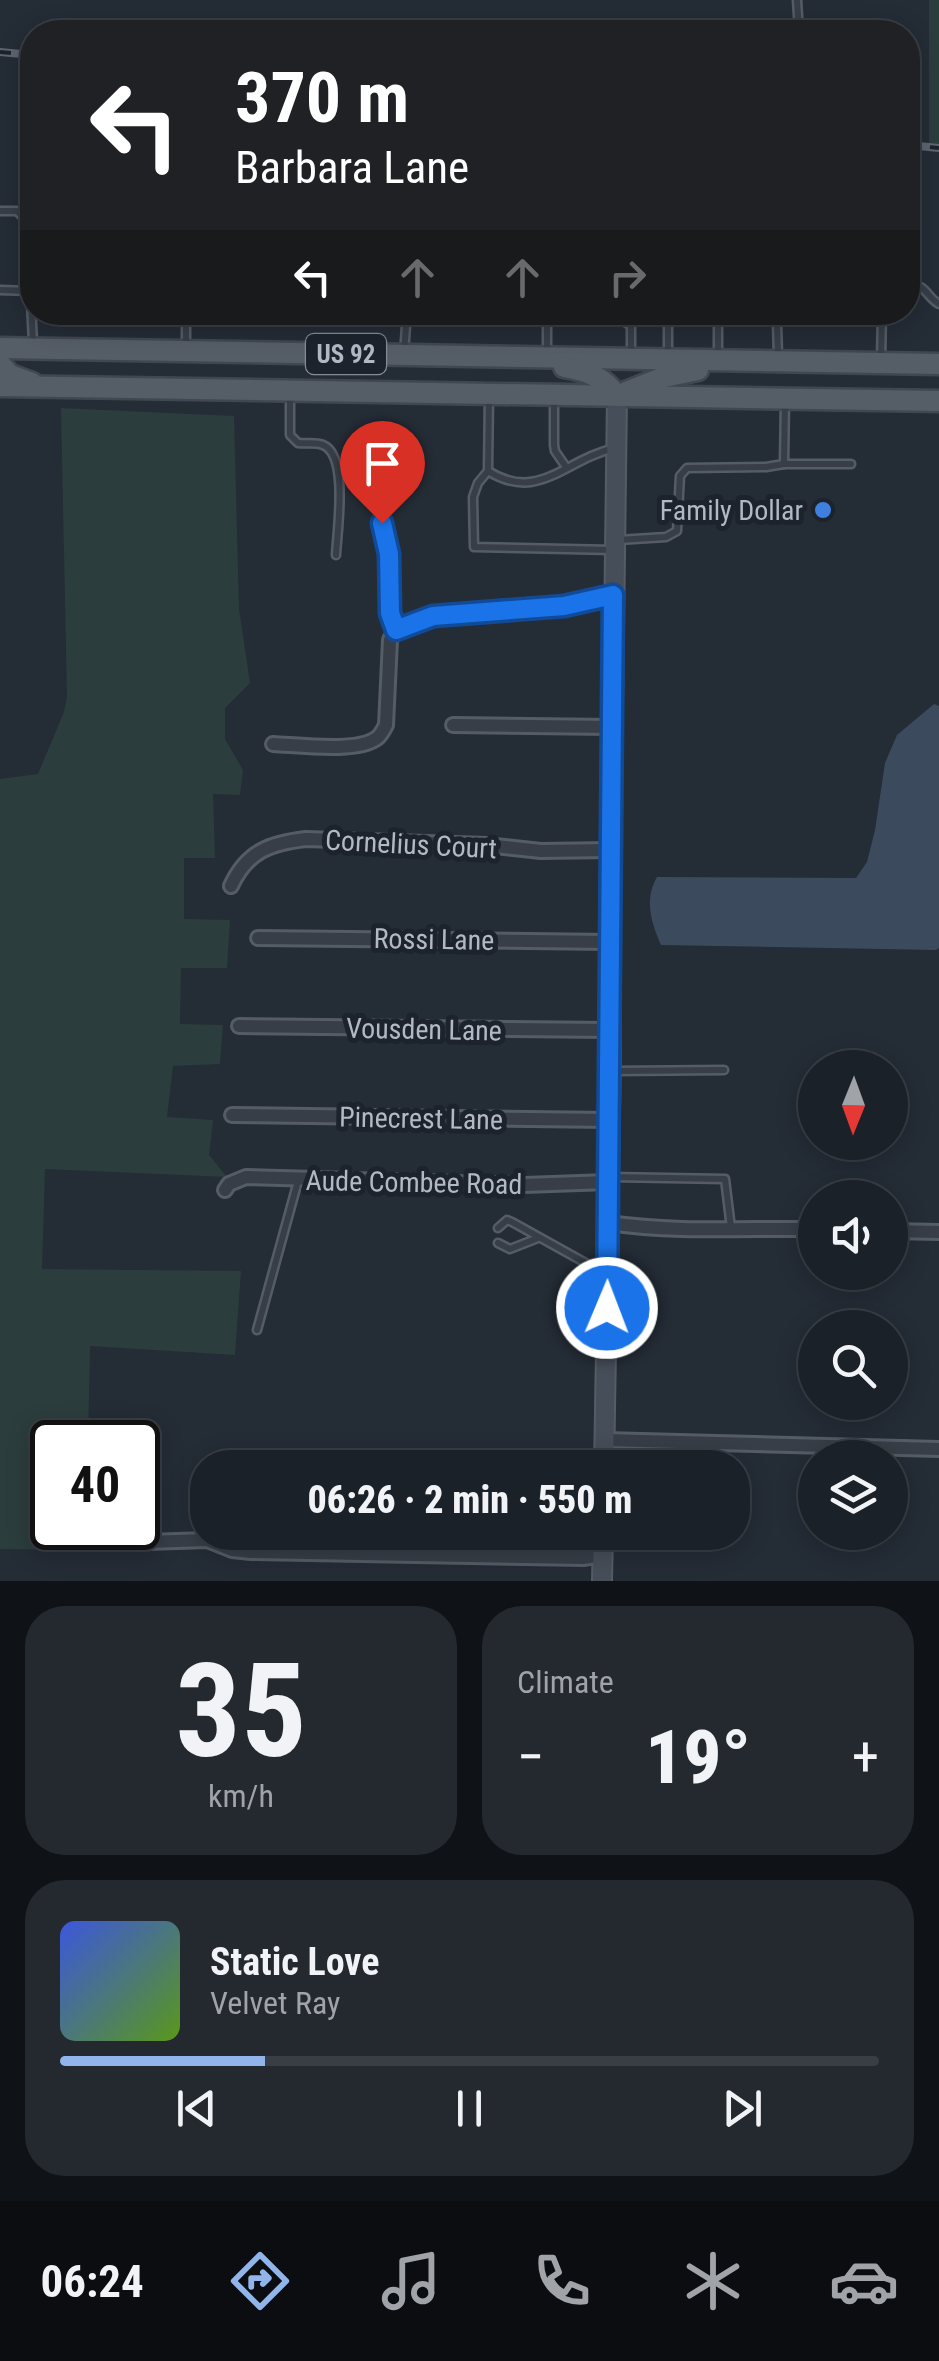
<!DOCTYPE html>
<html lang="en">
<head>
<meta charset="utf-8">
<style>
  :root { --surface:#1b2128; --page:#242930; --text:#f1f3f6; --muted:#a0a3a8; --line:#393e45; --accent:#91b5ea }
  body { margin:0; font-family:"Roboto Condensed",sans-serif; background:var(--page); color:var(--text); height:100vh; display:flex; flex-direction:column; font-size:38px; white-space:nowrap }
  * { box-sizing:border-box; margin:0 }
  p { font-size:32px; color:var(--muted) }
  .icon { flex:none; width:55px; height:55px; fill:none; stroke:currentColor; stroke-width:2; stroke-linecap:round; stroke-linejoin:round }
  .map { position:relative; height:1581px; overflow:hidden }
  .sheet { display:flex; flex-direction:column; gap:25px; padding:25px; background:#0f1216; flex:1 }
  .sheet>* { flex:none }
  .hud { position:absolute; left:20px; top:20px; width:900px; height:305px; border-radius:40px; box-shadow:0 5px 25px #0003,0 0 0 2px var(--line); background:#202124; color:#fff; overflow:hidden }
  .needle { width:65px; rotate:181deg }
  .buttons { position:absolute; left:798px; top:1050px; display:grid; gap:20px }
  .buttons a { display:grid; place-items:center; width:110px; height:110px; border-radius:50%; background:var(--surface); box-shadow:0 5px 25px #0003,0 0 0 2px var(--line); font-size:50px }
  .speed { position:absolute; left:30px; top:1420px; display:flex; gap:20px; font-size:50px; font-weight:700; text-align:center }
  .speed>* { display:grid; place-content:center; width:130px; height:130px; border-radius:50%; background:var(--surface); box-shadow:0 5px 25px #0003,0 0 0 2px var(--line); line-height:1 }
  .speed .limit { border:5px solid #111; border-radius:15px; background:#fff; color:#111 }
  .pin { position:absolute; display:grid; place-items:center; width:85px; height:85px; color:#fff; margin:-102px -42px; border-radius:50% 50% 50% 0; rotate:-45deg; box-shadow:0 0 10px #0007 }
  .pin .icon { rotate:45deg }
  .me { position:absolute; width:110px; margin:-55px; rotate:1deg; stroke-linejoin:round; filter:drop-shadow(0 0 8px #0008) }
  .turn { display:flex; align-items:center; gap:35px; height:210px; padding:0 50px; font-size:45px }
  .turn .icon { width:130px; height:130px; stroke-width:2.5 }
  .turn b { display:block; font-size:70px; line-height:85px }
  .lanes { display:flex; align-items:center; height:95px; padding:0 50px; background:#0003; justify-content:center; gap:50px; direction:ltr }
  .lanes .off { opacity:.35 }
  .big { font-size:75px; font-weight:800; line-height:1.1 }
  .sheet .tile { flex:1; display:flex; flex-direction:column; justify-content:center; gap:15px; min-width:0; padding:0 35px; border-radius:40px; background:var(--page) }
  .sheet .dial { align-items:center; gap:0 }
  .dial b { font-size:130px; line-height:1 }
  .song { display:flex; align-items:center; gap:30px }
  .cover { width:120px; height:120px; border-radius:15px; background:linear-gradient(135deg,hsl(230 70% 55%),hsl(90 70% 35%)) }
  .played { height:10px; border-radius:5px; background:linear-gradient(90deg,var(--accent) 25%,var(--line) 25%) }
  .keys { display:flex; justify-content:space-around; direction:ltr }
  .heat { display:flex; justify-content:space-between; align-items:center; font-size:55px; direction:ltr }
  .sheet .tiles { flex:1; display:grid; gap:25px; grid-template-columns:1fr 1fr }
  .tile:last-child { grid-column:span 2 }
  .trip { position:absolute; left:190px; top:1450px; width:560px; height:100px; border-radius:40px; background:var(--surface); box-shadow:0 5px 25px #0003,0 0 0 2px var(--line); font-weight:800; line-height:100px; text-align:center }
  .tab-bar { display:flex; height:160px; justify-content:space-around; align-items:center; background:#0b0d10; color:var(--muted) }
  .tab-bar .icon { width:70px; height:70px }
  .tab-bar .active { color:var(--accent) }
  .tab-bar b { font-size:45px; color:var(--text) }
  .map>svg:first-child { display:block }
  .green { fill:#2c3d3d }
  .water { fill:#3c4a5e }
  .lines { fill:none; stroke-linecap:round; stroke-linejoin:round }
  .lane-casing { stroke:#555c65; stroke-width:11 }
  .street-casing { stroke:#555c65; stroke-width:18 }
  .secondary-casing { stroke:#555c65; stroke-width:22 }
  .primary-casing { stroke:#414750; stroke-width:25 }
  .lane { stroke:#373e47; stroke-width:6 }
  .street { stroke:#373e47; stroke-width:12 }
  .secondary { stroke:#464e5a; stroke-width:18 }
  .primary { stroke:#555d67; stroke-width:20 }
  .rail-casing { stroke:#5e6571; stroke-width:8 }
  .rail { stroke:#1d232c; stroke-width:4; stroke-dasharray:11; stroke-linecap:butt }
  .route-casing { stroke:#114b97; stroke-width:25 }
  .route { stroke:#1a73e8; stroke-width:18 }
  .shop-dot { fill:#3f7fe0; stroke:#1d232c; stroke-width:4 }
  .labels { text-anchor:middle; stroke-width:10; stroke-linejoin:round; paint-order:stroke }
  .shield { fill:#1d232c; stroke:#858c96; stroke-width:2.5 }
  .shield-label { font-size:25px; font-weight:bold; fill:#b2b9c3 }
  .poi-label { font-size:28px; fill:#b2b9c3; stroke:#1d232c; text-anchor:end }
  .street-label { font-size:28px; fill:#b2b9c3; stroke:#1d232c }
</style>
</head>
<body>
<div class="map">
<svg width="939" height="1581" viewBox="0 0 939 1581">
  <rect width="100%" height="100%" fill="#242c36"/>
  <g class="green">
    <polygon points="929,0 939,0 939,146 929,145"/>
    <polygon points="61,408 234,416 239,609 250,683 225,708 225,739 243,770 240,795 213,794 215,858 184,858 184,919 230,920 227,968 181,968 180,1024 223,1025 220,1064 173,1066 167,1117 213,1120 209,1155 227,1177 45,1169 42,1269 241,1271 235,1355 90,1346 88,1442 52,1442 52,1528 88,1528 87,1550 0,1549 0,779 38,774 64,712 67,697"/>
  </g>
  <path class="water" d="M934 704 939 706V948L936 950 661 945C651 922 644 900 657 877L856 878 867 862 875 830 885 763 897 735Z"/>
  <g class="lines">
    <g class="lane-casing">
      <g id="lane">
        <polyline points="797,0 799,32"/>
        <polyline points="0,211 17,211 27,221 33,343"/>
        <path d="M908 284C928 285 925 296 939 304"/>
        <polyline points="0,290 31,291"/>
        <polyline points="186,312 186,345"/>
        <polyline points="597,312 619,318 631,326 631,353"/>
        <polyline points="714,312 718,325 718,355"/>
        <polyline points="774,312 777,324 778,355"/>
        <polyline points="404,354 407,312"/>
        <polyline points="668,354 668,312"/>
        <polyline points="547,356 547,313 580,312"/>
        <polyline points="881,361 882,312"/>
        <path d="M290 392V435L298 443C306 444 317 442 323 445 349 455 337 532 336 555"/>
        <polyline points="489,395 488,471 478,483 473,497 474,547 614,550"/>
        <polyline points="554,396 554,445 555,451 566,467"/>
        <polyline points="784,464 851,464"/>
        <path d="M488 471C539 503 565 459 615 448"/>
        <polyline points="618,540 666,537 677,531 680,476 687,468 766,467 784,464 785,400"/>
        <polyline points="615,1071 724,1070"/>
        <polyline points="610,1177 725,1179 731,1228"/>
        <polyline points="498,1228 507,1220 512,1222 602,1272"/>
        <polyline points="498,1243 510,1249 538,1238"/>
        <polyline points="257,1330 298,1181"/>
      </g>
    </g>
    <g class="street-casing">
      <g id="street">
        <polyline points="396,630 433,616 564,606 613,595"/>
        <polyline points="453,725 612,727"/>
        <path d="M273 744C298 745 358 753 377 738 381 735 384 729 386 725L390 640 396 630 390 613 389 554 382 523"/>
        <path d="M231 886C247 851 271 843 306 839L486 845 541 851 611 850"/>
        <polyline points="258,938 610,942"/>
        <polyline points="239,1026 609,1030"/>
        <polyline points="232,1115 610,1120"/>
        <polyline points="225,1190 229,1184 246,1177 524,1185 608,1182"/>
        <path d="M609 1223C677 1233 746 1228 815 1229"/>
        <polyline points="890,1231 939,1232"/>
        <polyline points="605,1440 939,1449"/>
        <polyline points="73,1528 75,1532 85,1537 147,1542 207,1540 232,1550 251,1552 583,1558 603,1555"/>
      </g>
    </g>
    <g class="secondary-casing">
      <g id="secondary">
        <polyline points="604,1468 611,1056 610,942 617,396"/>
        <polyline points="602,1581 603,1532"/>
      </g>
    </g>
    <g class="primary-casing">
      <g id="primary">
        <polyline points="0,348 939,364"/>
        <polyline points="0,364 10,375 32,383"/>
        <path d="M564 367C587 371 603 376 617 396"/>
        <polyline points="0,386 939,401"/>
        <polyline points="626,392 664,377 698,370"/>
      </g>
    </g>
    <use href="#lane" class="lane"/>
    <use href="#street" class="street"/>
    <use href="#secondary" class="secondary"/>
    <use href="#primary" class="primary"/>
    <g class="rail-casing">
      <g id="rail">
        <polyline points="0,52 32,55"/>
        <polyline points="908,145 939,148"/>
      </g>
    </g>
    <use href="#rail" class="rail"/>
  </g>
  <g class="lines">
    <g class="route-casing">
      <polyline id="route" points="382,523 389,554 390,613 396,630 433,616 564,606 613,595 607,1308"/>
    </g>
    <use href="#route" class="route"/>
  </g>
  <circle class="shop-dot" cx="823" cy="510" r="10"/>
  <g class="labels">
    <rect class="shield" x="306" y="334" width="80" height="40" rx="8"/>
    <g class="shield-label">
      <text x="346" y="363">US 92</text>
    </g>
    <g class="poi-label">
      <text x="803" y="520">Family Dollar</text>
    </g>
    <g class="street-label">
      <text transform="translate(411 844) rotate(3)" y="10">Cornelius Court</text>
      <text transform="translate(434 939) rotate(1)" y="10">Rossi Lane</text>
      <text transform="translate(424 1029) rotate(1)" y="10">Vousden Lane</text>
      <text transform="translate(421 1118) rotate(1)" y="10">Pinecrest Lane</text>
      <text transform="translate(414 1182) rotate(1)" y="10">Aude Combee Road</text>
    </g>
  </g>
</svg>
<div class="buttons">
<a><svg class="needle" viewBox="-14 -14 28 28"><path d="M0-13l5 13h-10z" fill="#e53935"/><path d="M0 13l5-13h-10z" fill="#a0a3a8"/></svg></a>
<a><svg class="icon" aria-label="sound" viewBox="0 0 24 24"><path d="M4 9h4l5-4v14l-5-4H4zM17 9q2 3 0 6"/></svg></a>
<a><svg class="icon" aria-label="search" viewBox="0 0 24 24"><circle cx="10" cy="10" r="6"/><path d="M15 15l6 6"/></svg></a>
<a><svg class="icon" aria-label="layers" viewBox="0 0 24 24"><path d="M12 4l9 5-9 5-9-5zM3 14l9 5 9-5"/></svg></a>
</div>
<div class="speed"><div class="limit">40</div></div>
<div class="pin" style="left:382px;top:523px;background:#d93025"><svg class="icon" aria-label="arrive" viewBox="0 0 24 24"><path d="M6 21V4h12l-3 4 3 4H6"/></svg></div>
<svg class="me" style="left:607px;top:1308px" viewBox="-20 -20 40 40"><circle r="17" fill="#1a73e8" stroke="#fff" stroke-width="3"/><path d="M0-11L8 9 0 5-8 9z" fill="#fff"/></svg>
<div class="trip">06:26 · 2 min · 550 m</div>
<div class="hud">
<div class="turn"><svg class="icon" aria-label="left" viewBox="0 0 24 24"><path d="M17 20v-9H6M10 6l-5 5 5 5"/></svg><div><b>370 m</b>Barbara Lane</div></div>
<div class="lanes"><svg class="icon" aria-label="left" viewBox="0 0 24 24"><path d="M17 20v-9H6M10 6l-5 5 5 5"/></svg><svg class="icon off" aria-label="ahead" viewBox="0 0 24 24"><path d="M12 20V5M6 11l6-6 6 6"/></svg><svg class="icon off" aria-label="ahead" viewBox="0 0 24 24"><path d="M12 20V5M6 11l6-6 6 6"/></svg><svg class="icon off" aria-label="right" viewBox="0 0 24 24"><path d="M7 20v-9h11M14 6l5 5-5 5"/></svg></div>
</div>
</div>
<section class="sheet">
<div class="tiles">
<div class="tile dial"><b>35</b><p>km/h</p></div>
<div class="tile"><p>Climate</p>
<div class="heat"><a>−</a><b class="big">19°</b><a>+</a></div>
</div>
<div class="tile">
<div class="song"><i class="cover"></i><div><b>Static Love</b><p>Velvet Ray</p></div></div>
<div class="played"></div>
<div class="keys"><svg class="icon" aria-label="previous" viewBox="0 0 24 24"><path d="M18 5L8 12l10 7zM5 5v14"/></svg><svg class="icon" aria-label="pause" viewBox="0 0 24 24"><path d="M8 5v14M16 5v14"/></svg><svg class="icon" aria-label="next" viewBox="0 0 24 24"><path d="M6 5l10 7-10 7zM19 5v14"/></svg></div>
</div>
</div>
</section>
<nav class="tab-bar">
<b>06:24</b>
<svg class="icon active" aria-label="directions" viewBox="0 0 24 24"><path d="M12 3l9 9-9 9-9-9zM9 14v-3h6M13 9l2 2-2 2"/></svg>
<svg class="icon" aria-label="music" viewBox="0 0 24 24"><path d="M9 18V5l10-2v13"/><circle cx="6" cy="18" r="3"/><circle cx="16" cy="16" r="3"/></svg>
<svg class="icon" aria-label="phone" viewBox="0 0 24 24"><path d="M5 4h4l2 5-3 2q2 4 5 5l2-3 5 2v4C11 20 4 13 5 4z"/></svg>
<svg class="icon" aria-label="climate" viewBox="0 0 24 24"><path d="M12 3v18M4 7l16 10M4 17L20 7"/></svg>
<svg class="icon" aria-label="car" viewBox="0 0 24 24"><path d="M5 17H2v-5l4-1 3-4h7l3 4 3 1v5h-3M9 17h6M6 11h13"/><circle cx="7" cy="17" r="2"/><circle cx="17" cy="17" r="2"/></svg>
</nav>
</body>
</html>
